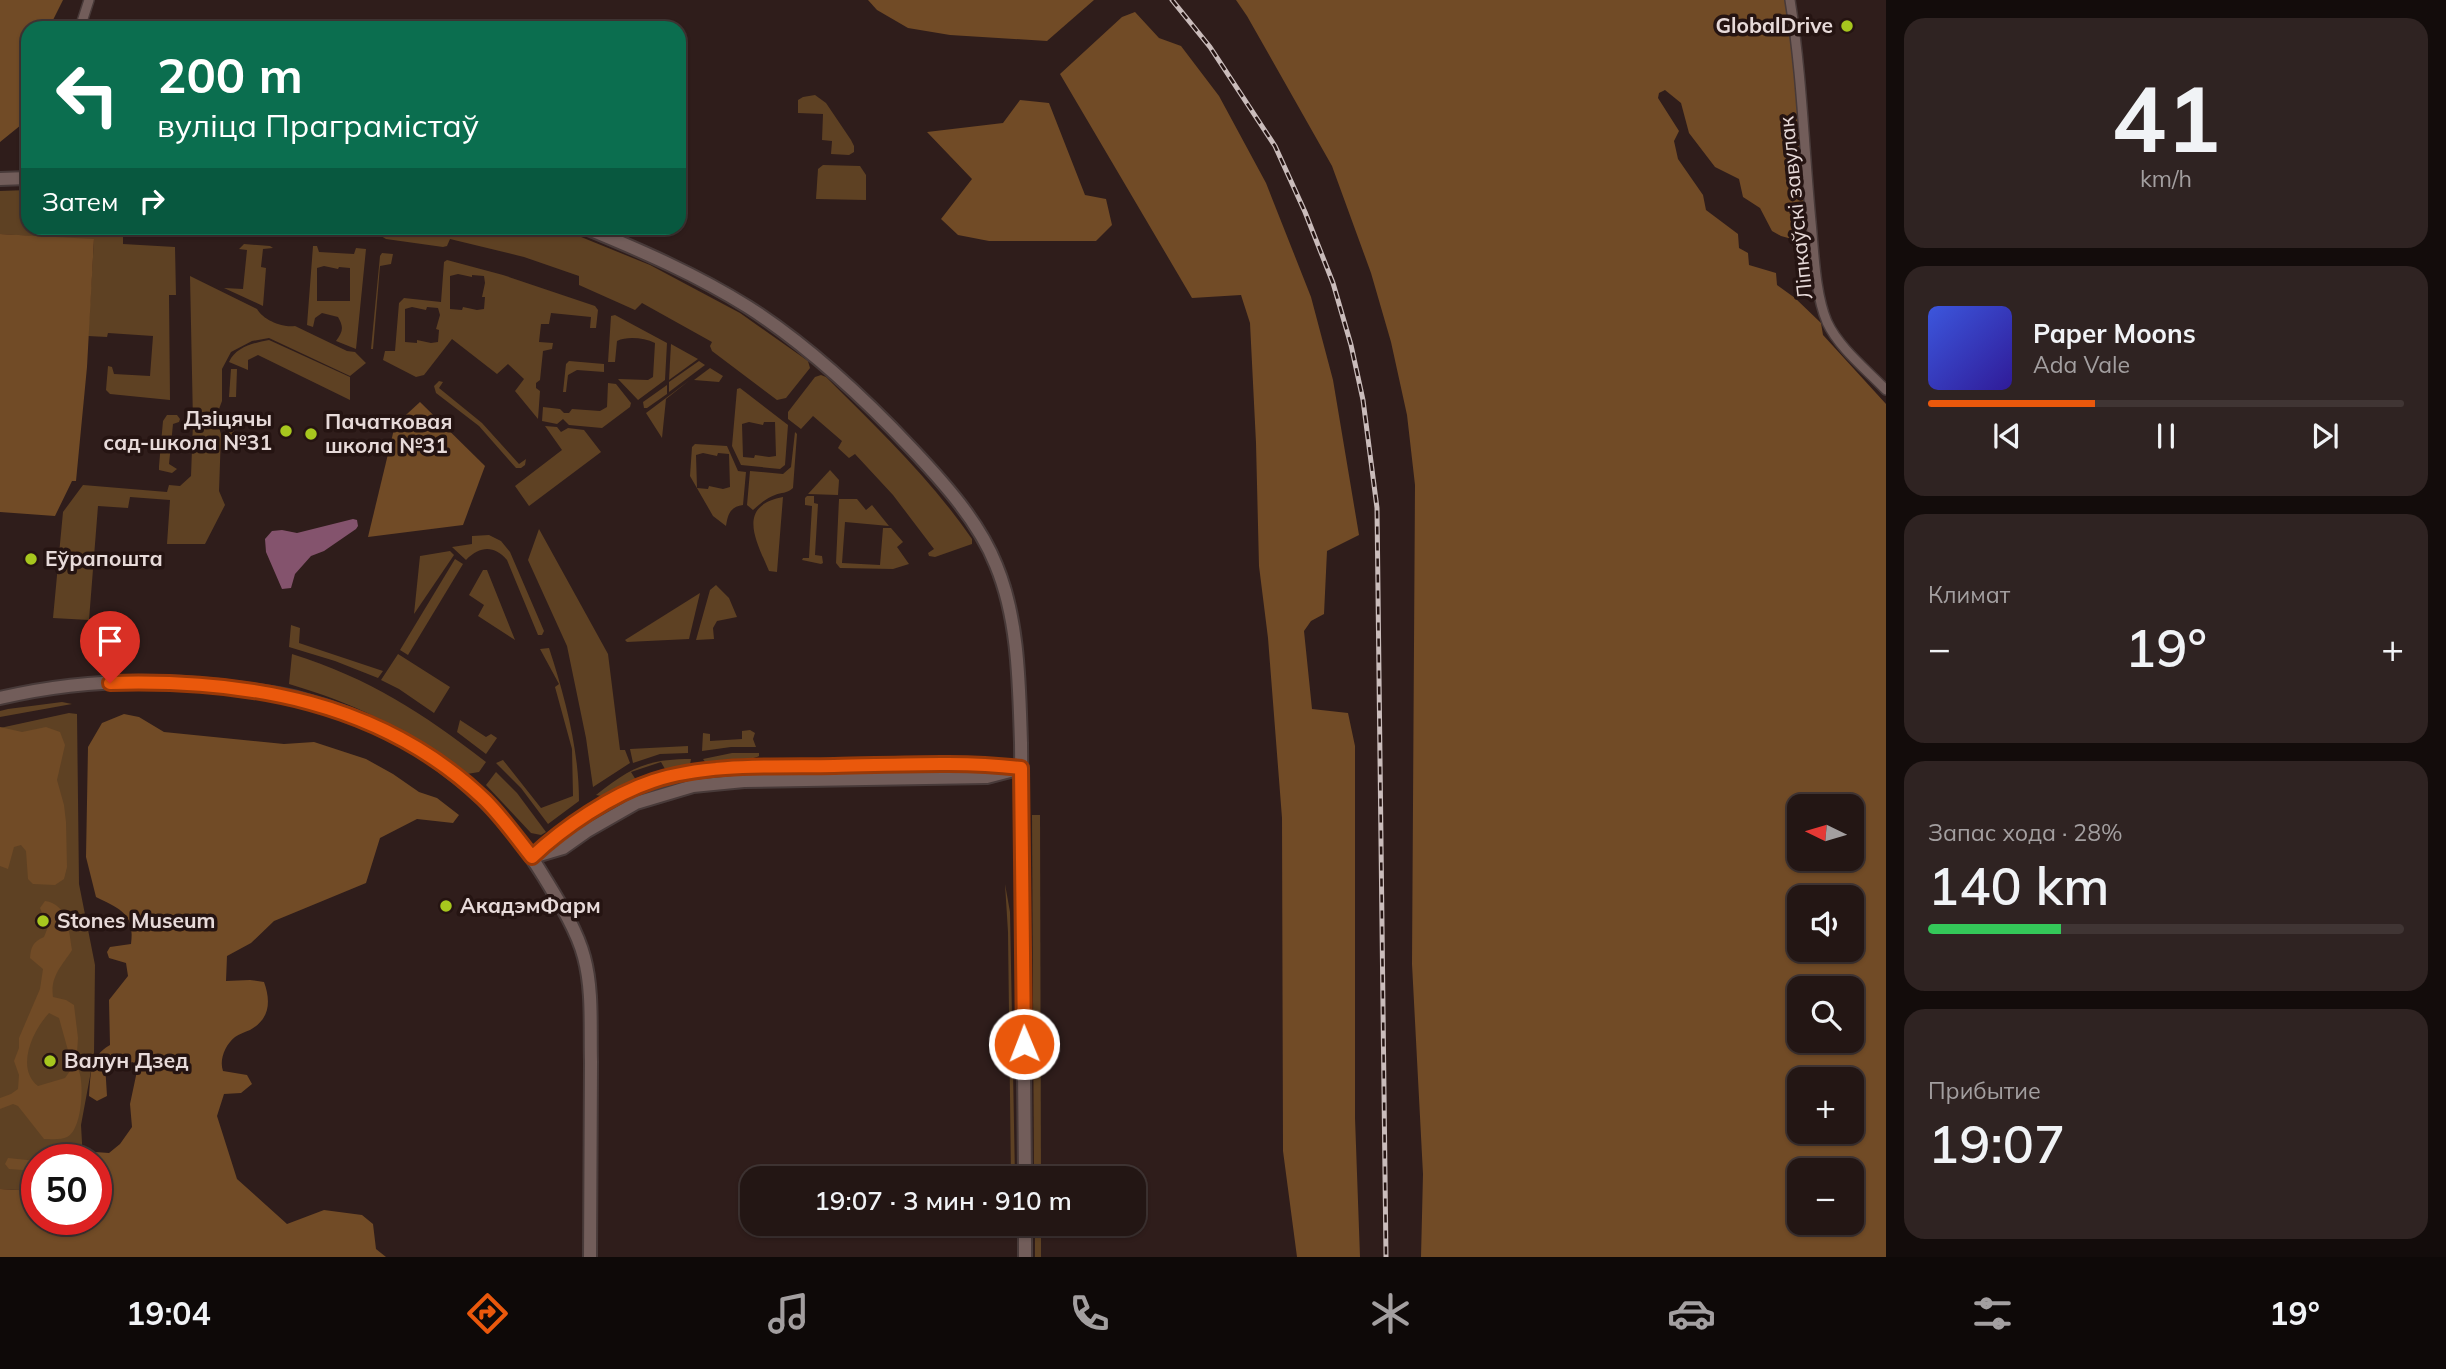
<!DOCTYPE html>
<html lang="ru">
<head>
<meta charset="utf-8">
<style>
  :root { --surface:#231614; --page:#2f2322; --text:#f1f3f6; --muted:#a39fa0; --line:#403534; --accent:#ea580c }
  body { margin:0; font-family:Mulish,sans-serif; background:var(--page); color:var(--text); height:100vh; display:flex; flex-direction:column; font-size:26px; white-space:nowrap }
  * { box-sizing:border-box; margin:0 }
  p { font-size:23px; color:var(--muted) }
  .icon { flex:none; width:38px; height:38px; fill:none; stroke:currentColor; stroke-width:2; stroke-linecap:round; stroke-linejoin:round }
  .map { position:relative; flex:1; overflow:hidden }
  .details { display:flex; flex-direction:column; gap:18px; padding:18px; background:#130c0b; width:560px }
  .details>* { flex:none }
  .banner { position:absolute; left:21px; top:21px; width:665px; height:214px; border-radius:21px; box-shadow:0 2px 5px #0004,0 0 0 2px var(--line); background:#0b6e4f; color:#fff; overflow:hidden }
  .needle { width:46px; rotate:275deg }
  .controls { position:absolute; left:1787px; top:794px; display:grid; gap:14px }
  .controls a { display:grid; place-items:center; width:77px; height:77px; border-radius:14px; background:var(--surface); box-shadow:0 2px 5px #0004,0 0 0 2px var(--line); font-size:35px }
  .speed { position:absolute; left:21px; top:1144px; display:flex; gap:14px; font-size:35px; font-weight:700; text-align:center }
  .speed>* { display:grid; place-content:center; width:91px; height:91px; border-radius:50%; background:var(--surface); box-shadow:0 2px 5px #0004,0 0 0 2px var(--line); line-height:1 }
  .speed .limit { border:10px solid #d22; background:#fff; color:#111 }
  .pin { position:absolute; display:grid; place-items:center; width:60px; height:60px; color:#fff; margin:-72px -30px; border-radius:50% 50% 50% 0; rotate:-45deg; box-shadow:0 0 7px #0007 }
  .pin .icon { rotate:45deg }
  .me { position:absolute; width:77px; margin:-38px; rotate:359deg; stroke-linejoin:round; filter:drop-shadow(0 0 5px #0008) }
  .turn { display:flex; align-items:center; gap:24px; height:147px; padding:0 21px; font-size:32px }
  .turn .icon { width:91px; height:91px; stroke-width:2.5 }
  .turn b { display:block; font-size:49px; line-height:60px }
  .then { display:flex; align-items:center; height:66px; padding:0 21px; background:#0003; gap:14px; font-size:26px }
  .big { font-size:52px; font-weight:600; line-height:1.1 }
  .details .widget { flex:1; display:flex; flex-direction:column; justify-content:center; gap:10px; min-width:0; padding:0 24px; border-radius:21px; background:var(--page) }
  .details .dial { align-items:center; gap:0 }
  .dial b { font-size:91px; line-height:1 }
  .song { display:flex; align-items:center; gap:21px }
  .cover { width:84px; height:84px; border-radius:10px; background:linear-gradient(135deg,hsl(230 70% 55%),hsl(250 70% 35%)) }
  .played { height:7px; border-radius:4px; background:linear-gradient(90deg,var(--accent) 35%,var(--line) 35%) }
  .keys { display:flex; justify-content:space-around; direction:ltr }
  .heat { display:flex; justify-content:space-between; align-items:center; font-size:38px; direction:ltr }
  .charge { height:10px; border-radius:5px; background:linear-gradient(90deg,#34c759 28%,var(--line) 0) }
  .trip { position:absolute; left:740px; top:1166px; width:406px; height:70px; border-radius:21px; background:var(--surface); box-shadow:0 2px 5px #0004,0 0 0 2px var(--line); font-weight:600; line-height:70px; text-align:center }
  .dock { display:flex; height:112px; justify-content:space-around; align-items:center; background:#0e0908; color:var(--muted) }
  .dock .icon { width:49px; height:49px }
  .dock .current { color:var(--accent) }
  .dock b { font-size:32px; color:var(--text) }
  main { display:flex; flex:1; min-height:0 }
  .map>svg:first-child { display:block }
  .green { fill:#5e4123; fill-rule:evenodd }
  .forest { fill:#714b26; fill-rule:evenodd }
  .water { fill:#84536d }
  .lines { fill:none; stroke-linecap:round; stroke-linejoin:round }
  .minor-casing { stroke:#483a39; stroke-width:12 }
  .secondary-casing { stroke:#483a39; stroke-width:16 }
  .minor { stroke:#725d5a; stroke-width:9 }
  .secondary { stroke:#725d5a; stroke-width:12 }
  .rail-casing { stroke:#cabcbb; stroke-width:5 }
  .rail { stroke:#251412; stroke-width:2.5; stroke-dasharray:8; stroke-linecap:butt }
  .route-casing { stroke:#983908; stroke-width:18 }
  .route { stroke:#ea580c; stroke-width:12 }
  .poi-dot { fill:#a7c71e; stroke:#251412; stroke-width:2.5 }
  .labels { text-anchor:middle; stroke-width:7; stroke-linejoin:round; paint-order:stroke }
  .poi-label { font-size:21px; font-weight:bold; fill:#e7dad9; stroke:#251412; text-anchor:start }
  .street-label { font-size:21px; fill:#e7dad9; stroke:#251412 }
</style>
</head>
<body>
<main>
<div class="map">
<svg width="1886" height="1257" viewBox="0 0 1886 1257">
  <rect width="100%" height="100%" fill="#2f1d1b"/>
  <g class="green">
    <polygon points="815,95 826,103 851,140 854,146 854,152 849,155 831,154 832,141 822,140 823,114 798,113 798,100 803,97"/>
    <polygon points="823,165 860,166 866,175 866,200 816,199 818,169"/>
    <polygon points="28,190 28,228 123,228 123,244 175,247 176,295 169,295 170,400 110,394 106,390 108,366 112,367 114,374 150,376 153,336 108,333 107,337 88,336 94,240 0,234 0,191"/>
    <polygon points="380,228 559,228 650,265 740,313 808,361 810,368 786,398 777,400 712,351 710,346 712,342 642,303 635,310 579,285 579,276 524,257 450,239 447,246 443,247 386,239 381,236"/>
    <polygon points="244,244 270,246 273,248 263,249 261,267 266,268 263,306 224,288 243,289 247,250 239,249"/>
    <path d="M313 246H317L319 252 354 254 356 248 366 249 356 349 336 341C343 332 344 327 338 317L322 313 315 318 313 327 307 325ZM324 266 338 269 339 267 350 268V301H317V268Z"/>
    <polygon points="382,253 393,254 391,264 380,266 373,349 371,349 380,256"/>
    <path d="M447 260 503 275 595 306 598 310 596 328H590L591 317 551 313 549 324H541L539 342 553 343 552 349 543 351 540 380 536 383V388L540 391 538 419 515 391 524 379 508 364 497 374 452 339 424 375 416 377 383 360 385 351H395L399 303 404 298 441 302 444 262ZM458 274 472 277V275L484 276 485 283 482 297H485L484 309 477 310 463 307 462 310 450 309V276ZM412 307 426 310 427 307 438 308 440 315 436 329 439 330 438 342 431 343 417 340V343L405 342V309Z"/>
    <path d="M190 276 257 309C263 320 283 328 295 326L347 351 355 352 366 363 350 376 269 338 252 341 231 352 222 369V401L216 417 221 434 219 491 225 505 205 544H167L170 500 130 497 128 508 98 506 89 620 53 618 63 512 83 485 167 492 169 485 180 486 191 476 193 422Z"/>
    <path d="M615 315 667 343 665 380 638 400 618 379 648 380 653 377 655 343C644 338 628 336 617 341L615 362H608L611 316Z"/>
    <path d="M269 340 350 377V400L258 355 248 360V370L229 362C236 347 253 343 269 340Z"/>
    <polygon points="671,344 698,359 669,380"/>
    <polygon points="569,361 604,364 604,372 577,370 568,375 566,392 563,392 566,364"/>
    <polygon points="699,361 705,365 669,392 669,382"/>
    <polygon points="710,368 723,376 719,382 694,380"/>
    <polygon points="231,369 237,369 236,397 229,397"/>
    <path d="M821 375 826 377C878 429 930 478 972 539V544L935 557 929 556 928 553 934 549 893 495 855 454 849 458 838 448 842 441 813 416 801 429 788 419V412L815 377Z"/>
    <polygon points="690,380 666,399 662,438 646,413"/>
    <polygon points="439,381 443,382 439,388 482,423 519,464 526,459 525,465 521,468 516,468 479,426 436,393 434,386"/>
    <polygon points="608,383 616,384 631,403 630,407 602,428 569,425 563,419 557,424 542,421 543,407 560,409 564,413 569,413 572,409 600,411 607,407"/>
    <polygon points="667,385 667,394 647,408 644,408 643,402"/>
    <path d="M740 388 788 425 785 465 780 469 741 465 732 446 737 389ZM749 422 763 425 764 422H775L776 456 769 457 755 455 754 458 743 457 742 424Z"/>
    <polygon points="167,415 177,415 180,419 179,422 173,424 169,464 177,469 172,473 159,470 159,466 163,421"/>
    <polygon points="228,422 234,422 233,450 227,450"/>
    <polygon points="545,426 557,427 561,432 568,428 584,430 601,452 529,506 515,486 562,450"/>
    <path d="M795 432 797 434 793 488C786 494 782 492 775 495 766 498 760 504 753 510L747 505 750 471 783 474 791 467Z"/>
    <path d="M695 444 727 446 738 471 746 472 743 505C730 507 728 514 726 526L713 516 690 476 692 447ZM703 453 717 456 718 453 729 454 730 487 723 489 709 486 708 489 697 488 696 455Z"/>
    <polygon points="830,470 839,480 838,495 808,494"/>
    <polygon points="807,496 814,496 814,503 818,504 815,555 822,556 823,563 821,564 802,560 803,558 809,558 812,506 805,505 805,498"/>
    <path d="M783 497 777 572 769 571C757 542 735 506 783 497Z"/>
    <polygon points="839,499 857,499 866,510 872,505 889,526 845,522 842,563 880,565 883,528 891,528 903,542 897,547 909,564 893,569 840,568 836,563"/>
    <polygon points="539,529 608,654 620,750 625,750 630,763 593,787 586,738 567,646 528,560"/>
    <path d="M489 535 501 541 510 552 544 631 542 635H538L507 560C494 545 480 546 466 560L452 547 472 544V536Z"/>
    <polygon points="450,551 454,555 414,614 420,556"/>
    <polygon points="455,559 463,564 408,655 400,650"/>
    <polygon points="483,570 487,570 515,640 478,616 484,605 469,595"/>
    <polygon points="716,585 729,598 737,617 717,621 713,628 714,639 696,640 710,590"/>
    <polygon points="700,593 689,639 627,642 625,640"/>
    <polygon points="291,625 300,628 299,643 383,671 378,678 335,661 289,647"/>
    <path d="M549 648C565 697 579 749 579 801L548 824 521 788 496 763 503 760 541 808 573 796 572 749 555 687 559 684 540 649Z"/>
    <path d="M292 654C371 679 421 712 486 762L479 772 467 774C407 730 360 705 289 684Z"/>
    <polygon points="398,654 450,687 434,713 399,689 381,680"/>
    <polygon points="62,702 72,704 0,717 0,711 8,709"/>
    <polygon points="69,713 77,714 79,884 95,965 94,1055 81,1125 83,1160 37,1160 37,1191 0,1189 0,728"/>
    <polygon points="460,720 486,737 491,734 497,738 486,754 457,732"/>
    <polygon points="750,730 755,733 753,739 756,747 731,747 702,751 703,733 710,734 710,741 742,739 742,731"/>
    <polygon points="688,746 688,753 660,754 633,763 630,749"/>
    <path d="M732 753H759V756C752 760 714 765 706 763L703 759Z"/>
    <path d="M691 759 690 765 665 769 661 762 631 772 636 780 601 796 596 795C630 768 647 759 691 759Z"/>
    <polygon points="925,770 900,774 702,780 563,842 562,840 625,803 680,782 702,778 759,773"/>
    <polygon points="496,772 517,793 546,832 541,835 531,833 486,785"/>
    <polygon points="1032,815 1040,815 1041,1178 1034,1178"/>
    <polygon points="1005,884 1010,912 1015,1178 1011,1178 1008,932"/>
    <rect x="1035" y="1223" width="6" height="34"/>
  </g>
  <g class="forest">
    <polygon points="0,0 63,0 49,28 28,28 28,102 21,125 0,142"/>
    <polygon points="868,0 1094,0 1047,41 950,35 908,28 877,10"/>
    <path d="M1236 0H1786L1800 86 1805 236 1799 241 1781 236 1772 231 1760 208 1743 197 1739 179 1715 167 1689 133 1681 103 1665 90 1659 93 1658 98 1679 131 1674 141 1678 159 1703 195 1706 210 1738 234 1739 248 1748 253 1749 265 1776 273 1777 285 1795 298 1821 323 1823 335 1886 404V1257H1421L1423 1174 1412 964 1415 485 1407 415 1391 342 1371 273 1332 166 1247 16ZM1799 807H1852V859H1799ZM1799 898H1852V950H1799ZM1799 989H1852V1041H1799ZM1799 1080H1852V1132H1799ZM1799 1171H1852V1223H1799Z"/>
    <polygon points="1135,12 1159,38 1181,46 1219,96 1266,183 1311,297 1333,380 1359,535 1327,551 1324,614 1311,621 1304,631 1312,709 1348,713 1355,746 1355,1118 1360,1257 1297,1257 1283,1151 1282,818 1268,638 1259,566 1256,443 1250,323 1241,295 1192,298 1060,74 1122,17"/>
    <polygon points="1020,100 1049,103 1085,195 1106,199 1112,225 1096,241 989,241 958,235 941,219 972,179 927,132 1003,123"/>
    <polygon points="0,234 94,239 87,367 76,481 72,481 55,516 0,512"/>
    <polygon points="420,402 485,466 463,525 368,537 395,425"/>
    <path d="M124 714 139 717 164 732 284 744 314 742 366 759 393 774 419 792 437 798 459 815 453 823 417 819 380 838 366 883 274 921 251 943 227 956 226 981 250 980 264 982C271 1001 270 1019 250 1030 245 1032 239 1034 235 1037 225 1045 219 1060 223 1071L247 1075 252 1084 241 1093 224 1094 217 1116 237 1179 287 1224 324 1210 362 1215 373 1224 376 1249 386 1257H0V1189L37 1191V1220H96V1160H88V1156L95 1152 109 1153 120 1144 132 1127 130 1104 137 1071 133 1062 120 1065 105 1064 107 1096 97 1101 89 1096C91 1074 89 1057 110 1045L109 1000 128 976 126 963 109 958 107 952 110 947 131 944C135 913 120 909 96 897L86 857 88 747 102 723Z"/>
    <polygon points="0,727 22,732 46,727 60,732 65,745 57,780 64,805 66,822 67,867 64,879 55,885 33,884 28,879 26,851 21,845 14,847 8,869 0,866"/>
    <path d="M45 901C68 904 69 931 72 950 62 966 50 976 53 997L66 1000 74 1005 78 1038 77 1053 69 1054 59 1018 49 1013C33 1030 15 1068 38 1086L65 1078 70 1071 78 1069C85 1081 82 1131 67 1137 62 1140 51 1139 44 1139L18 1106 13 1104 0 1109V1098L11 1094 18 1089 19 1075 14 1061 19 1048V1038L40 989 43 969 30 958C31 946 33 942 44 937L48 927 40 908Z"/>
    <polygon points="8,1158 37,1161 37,1171 9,1169 5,1164"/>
  </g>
  <polygon class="water" points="353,519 357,520 358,526 356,529 324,551 311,556 295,574 291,588 282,589 266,552 265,539 272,531 282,530 297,533"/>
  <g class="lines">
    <g class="minor-casing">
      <g id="minor">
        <path d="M1790 0C1802 74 1804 148 1811 222 1814 252 1815 294 1827 322 1839 348 1867 370 1886 390"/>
        <polyline points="80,28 89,0"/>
      </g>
    </g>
    <g class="secondary-casing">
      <g id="secondary">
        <polyline points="0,179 28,178"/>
        <path d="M586 228C642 251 697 275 748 307 809 346 863 397 912 449 944 483 979 522 996 565 1019 620 1019 685 1021 743L1025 1178"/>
        <path d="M0 698C71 681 147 678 220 686 248 690 277 692 304 700 404 726 490 787 544 877 558 900 577 930 584 957 593 990 590 1027 591 1062 591 1127 590 1192 590 1257"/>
        <polyline points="536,856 563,848 587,831 636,803 693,786 744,781 987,777 1014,770"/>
        <path d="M532 857C564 827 621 788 664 778 720 764 782 767 840 766 900 765 961 762 1022 768"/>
        <polyline points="1025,1223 1025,1257"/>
      </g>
    </g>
    <use href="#minor" class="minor"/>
    <use href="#secondary" class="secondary"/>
    <g class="rail-casing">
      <polyline id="rail" points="1172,0 1210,47 1275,146 1305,212 1333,283 1351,345 1363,400 1377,508 1386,1257"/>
    </g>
    <use href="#rail" class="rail"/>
  </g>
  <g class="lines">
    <g class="route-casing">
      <path id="route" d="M110 683C246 679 382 701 485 800 502 817 517 838 532 857 564 827 611 795 653 781 707 763 778 767 834 766 897 765 960 761 1021 768L1024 1044"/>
    </g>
    <use href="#route" class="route"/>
  </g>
  <g class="poi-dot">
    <circle cx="1847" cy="26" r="7"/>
    <circle cx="286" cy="431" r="7"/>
    <circle cx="311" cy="434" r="7"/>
    <circle cx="31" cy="559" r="7"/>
    <circle cx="446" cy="906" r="7"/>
    <circle cx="43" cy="921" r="7"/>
    <circle cx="50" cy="1061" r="7"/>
  </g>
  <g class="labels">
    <g class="poi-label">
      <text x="1833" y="33" text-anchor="end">GlobalDrive</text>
      <text x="272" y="426" text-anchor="end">Дзіцячы<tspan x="272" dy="24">сад-школа №31</tspan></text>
      <text x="325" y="429">Пачатковая<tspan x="325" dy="24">школа №31</tspan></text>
      <text x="45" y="566">Еўрапошта</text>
      <text x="460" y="913">АкадэмФарм</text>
      <text x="57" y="928">Stones Museum</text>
      <text x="64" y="1068">Валун Дзед</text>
    </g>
    <g class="street-label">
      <text transform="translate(1796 208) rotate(-96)" y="7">Ліпкаўскі завулак</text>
    </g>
  </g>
</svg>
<div class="controls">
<a><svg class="needle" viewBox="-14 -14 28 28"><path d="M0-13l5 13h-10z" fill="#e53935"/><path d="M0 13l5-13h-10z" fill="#a39fa0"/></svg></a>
<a><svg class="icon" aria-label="sound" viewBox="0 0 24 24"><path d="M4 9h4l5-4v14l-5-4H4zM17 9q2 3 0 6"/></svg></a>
<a><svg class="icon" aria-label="search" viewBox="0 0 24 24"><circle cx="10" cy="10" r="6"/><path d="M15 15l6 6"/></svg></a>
<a>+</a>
<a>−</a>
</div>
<div class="speed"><div class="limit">50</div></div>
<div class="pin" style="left:110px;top:683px;background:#d93025"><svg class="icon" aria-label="arrive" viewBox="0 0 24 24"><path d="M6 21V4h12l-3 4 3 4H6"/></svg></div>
<svg class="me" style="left:1024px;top:1044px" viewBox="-20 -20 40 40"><circle r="17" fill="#ea580c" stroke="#fff" stroke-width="3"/><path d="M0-11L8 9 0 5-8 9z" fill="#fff"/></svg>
<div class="trip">19:07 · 3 мин · 910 m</div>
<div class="banner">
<div class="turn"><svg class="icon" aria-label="left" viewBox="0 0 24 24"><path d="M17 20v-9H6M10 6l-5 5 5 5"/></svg><div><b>200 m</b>вуліца Праграмістаў</div></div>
<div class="then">Затем<svg class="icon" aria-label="right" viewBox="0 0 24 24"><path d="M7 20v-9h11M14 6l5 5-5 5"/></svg></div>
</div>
</div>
<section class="details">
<div class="widget dial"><b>41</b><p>km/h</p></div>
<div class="widget">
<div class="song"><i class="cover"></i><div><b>Paper Moons</b><p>Ada Vale</p></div></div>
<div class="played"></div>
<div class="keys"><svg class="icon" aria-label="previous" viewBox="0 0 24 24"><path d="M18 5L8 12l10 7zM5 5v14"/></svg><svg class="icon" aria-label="pause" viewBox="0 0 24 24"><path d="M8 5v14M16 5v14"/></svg><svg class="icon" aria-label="next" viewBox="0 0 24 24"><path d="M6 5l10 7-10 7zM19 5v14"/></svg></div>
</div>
<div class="widget"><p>Климат</p>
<div class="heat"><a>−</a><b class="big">19°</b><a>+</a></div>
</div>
<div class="widget"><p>Запас хода · 28%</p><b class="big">140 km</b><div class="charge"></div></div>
<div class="widget"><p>Прибытие</p><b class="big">19:07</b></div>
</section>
</main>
<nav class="dock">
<b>19:04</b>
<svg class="icon current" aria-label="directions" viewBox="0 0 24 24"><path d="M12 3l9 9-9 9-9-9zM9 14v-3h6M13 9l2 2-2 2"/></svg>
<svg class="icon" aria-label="music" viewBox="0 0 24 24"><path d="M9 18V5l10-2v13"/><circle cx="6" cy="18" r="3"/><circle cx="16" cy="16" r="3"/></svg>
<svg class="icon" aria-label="phone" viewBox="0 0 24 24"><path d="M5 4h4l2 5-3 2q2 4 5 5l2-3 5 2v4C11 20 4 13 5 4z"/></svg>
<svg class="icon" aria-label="climate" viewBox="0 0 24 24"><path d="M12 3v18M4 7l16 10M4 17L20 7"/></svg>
<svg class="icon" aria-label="car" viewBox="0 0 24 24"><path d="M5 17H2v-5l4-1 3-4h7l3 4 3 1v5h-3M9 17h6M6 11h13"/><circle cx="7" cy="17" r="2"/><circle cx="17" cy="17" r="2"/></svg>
<svg class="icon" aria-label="filters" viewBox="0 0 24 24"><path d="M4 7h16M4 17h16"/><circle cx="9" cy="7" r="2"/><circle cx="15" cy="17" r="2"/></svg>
<b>19°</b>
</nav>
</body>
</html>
